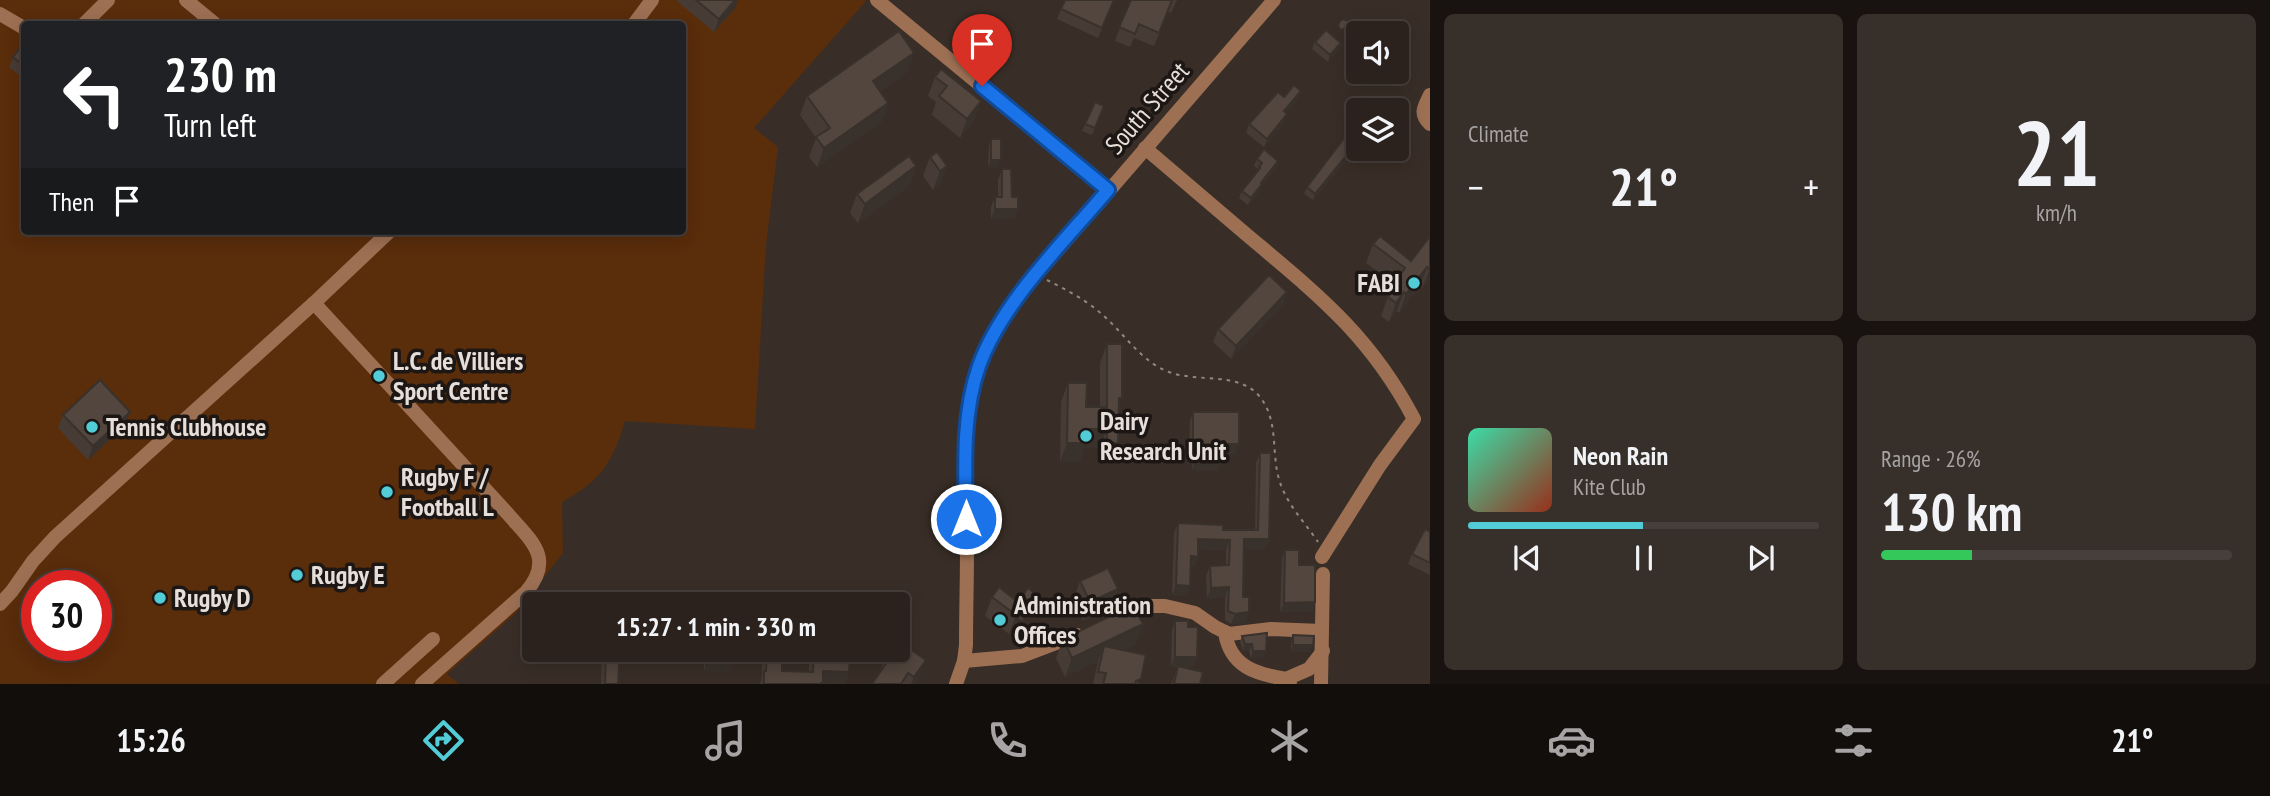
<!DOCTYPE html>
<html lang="en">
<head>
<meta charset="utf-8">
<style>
  :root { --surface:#2b221d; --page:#372f2a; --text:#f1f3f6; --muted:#a6a4a4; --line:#473f3b; --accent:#52ccd6 }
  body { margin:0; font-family:"PT Sans Narrow",sans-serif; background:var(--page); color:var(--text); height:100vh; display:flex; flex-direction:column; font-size:26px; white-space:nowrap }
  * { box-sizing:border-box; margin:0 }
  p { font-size:23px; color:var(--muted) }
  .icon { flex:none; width:38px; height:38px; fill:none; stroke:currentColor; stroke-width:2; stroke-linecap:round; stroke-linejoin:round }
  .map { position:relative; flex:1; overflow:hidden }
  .panel { display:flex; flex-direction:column; gap:14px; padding:14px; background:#181310; width:840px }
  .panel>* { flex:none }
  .top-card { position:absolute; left:21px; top:21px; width:665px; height:214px; border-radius:7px; box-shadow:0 4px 18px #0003,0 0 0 2px var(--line); background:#202124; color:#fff; overflow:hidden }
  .controls { position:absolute; left:1346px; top:21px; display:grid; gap:14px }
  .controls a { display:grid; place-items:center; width:63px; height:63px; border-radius:7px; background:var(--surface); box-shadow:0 4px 18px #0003,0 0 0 2px var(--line); font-size:35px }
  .speed { position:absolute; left:21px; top:570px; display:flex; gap:14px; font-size:35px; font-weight:700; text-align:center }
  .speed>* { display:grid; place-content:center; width:91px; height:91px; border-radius:50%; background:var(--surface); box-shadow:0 4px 18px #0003,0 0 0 2px var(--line); line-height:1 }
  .speed .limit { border:10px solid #d22; background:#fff; color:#111 }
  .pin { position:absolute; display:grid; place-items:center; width:60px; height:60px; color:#fff; margin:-72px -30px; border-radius:50% 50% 50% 0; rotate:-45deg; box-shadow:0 0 7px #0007 }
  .pin .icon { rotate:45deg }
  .me { position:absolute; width:77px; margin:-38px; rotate:0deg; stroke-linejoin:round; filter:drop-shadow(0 0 5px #0008) }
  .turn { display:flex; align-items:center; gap:24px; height:147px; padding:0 28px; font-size:32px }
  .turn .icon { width:91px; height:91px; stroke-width:2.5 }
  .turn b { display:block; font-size:49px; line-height:60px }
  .then { display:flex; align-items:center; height:66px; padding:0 28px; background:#0003; gap:14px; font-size:26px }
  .big { font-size:52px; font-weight:700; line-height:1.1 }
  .panel .tile { flex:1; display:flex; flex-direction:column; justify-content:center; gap:10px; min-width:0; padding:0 24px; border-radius:10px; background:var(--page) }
  .panel .dial { align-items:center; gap:0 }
  .dial b { font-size:91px; line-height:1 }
  .song { display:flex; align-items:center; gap:21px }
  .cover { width:84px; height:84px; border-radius:10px; background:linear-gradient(135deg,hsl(160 70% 55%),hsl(10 70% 35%)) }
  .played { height:7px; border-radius:4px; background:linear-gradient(90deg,var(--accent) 50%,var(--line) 50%) }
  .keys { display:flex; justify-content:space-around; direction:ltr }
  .heat { display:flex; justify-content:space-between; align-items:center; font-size:38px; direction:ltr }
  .charge { height:10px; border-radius:5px; background:linear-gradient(90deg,#34c759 26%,var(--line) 0) }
  .panel .tiles { flex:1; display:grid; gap:14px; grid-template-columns:repeat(2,1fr) }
  .trip { position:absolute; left:522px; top:592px; width:388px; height:70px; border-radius:7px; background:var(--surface); box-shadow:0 4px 18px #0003,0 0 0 2px var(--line); font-weight:700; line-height:70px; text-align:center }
  .menu { display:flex; height:112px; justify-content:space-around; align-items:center; background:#110e0c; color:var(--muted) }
  .menu .icon { width:49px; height:49px }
  .menu .current { color:var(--accent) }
  .menu b { font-size:32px; color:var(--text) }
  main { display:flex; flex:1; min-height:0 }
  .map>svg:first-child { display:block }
  .pitch { fill:#5a2d0b; fill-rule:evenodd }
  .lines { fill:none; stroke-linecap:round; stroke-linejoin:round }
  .path { stroke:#918882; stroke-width:2; stroke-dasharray:3.5 5; stroke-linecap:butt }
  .minor { stroke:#9d7054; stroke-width:14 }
  .wall { fill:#473c35 }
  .shaded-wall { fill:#39312b }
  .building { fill:#52463e; stroke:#39312b; stroke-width:2 }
  .route-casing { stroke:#114b97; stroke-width:18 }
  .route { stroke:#1a73e8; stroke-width:12 }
  .poi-dot { fill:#52ccd6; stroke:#1c1714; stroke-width:2.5 }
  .labels { text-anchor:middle; stroke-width:7; stroke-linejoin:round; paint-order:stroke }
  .street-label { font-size:26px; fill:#e5ded9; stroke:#1c1714 }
  .poi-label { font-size:26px; font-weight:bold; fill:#e5ded9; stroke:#1c1714; text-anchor:start }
</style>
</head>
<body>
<main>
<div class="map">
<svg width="1430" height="684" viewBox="0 0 1430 684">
  <rect width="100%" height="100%" fill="#392e27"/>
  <path class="pitch" d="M0 0H865L866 1 754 128 778 147 766 245 755 429 625 421C612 463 602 480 562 502L563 553 516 613 447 674 459 684H0ZM24 24H682V231H24ZM37 586H96V646H37Z"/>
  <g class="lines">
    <path class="path" d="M1047 280C1067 290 1088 301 1105 317 1126 336 1142 362 1169 372 1198 383 1239 371 1260 397 1279 421 1271 452 1279 479 1286 504 1304 521 1318 542"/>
    <g class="minor">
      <polyline points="186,0 215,24"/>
      <polyline points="877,0 1108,190"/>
      <polyline points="0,14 24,28"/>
      <polyline points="84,24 108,0"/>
      <polyline points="634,24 652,0"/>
      <path d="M1430 95C1424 107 1419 114 1430 124"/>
      <path d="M1145 148C1179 177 1213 206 1247 235 1317 294 1370 335 1414 419L1380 465 1322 557"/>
      <path d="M314 303 508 514C531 541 555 558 526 592L422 684"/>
      <polyline points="0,604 12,591 33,561 55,537 314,303 390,231"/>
      <polyline points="1118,616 1145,606 1165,606 1195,613 1215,627 1229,634 1271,629 1321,631"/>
      <path d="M1225 632C1230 667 1256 674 1286 679L1290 684"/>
      <polyline points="964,661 1022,656 1077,635"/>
      <polyline points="1286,679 1309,669 1323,651"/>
      <polyline points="383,684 433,639"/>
      <path d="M956 684 964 661 966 645C966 613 967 581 967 549 966 491 959 419 980 364 993 330 1014 302 1037 274L1274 0"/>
      <polyline points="1321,684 1323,574"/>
    </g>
  </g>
  <g class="wall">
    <polygon points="676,0 738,0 735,8 714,32"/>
    <polygon points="1115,0 1098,38 1057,19 1061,9"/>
    <polygon points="1131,0 1177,0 1171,13 1168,12 1154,46 1134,38 1130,47 1115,41"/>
    <polygon points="1315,42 1339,49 1328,62 1312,49"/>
    <polygon points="24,44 24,79 9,67 13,57"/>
    <polygon points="914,53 907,72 880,91 888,103 881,122 817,167 809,157 816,138 800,115 807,96"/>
    <polygon points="935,77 981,101 974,121 960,138 932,115 936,102 928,96"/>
    <polygon points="1284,97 1298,100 1286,113 1284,123 1264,147 1246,133 1249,124"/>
    <polygon points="1095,102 1104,106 1092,135 1082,131"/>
    <polygon points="991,139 998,167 988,167 989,146"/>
    <polygon points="1355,145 1353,151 1313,200 1304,194 1307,187"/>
    <polygon points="930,157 947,166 940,185 933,190 923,176"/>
    <polygon points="1257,159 1276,168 1262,185 1260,191 1248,205 1239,198 1242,191 1257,172 1258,169 1254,166"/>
    <polygon points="916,166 909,186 858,223 850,213 857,194"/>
    <polygon points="1002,169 1012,197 1018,209 1014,219 991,219 991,207 995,197 998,197 998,180"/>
    <polygon points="1430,236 1430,279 1422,288 1420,286 1399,313 1397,311 1389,322 1381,316 1393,283 1366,263 1373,244 1411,261"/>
    <polygon points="1287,292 1282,305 1231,359 1213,342 1218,329"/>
    <polygon points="1107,344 1119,408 1118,443 1111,462 1100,462 1100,448 1084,448 1080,462 1060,462 1061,402 1068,383 1086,407 1100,407 1100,363"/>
    <polygon points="1193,412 1239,444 1235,454 1222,454 1218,471 1192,470 1193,454 1189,454 1190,421"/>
    <polygon points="63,415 125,425 88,460 58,428"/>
    <polygon points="1260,453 1269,539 1266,549 1244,549 1243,597 1249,612 1245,622 1231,624 1225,620 1225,597 1207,598 1206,576 1210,566 1226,565 1226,550 1198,549 1198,557 1194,566 1191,566 1187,596 1172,595 1174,533 1178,523 1223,530 1255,530 1256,463"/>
    <polygon points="1430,532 1430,575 1408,564 1412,554"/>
    <polygon points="1285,550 1299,565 1315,602 1312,612 1280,612 1282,559"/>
    <polygon points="1080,581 1118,589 1111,608 1083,621 1073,601"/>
    <polygon points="1036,594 1029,613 1022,621 1018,618 1016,625 1009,634 985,616 992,597 1019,603 1022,596"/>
    <polygon points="1175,621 1188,627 1197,657 1194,667 1182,667 1200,684 1171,684 1178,667 1171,666 1172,630"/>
    <polygon points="1293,635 1310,652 1291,652 1291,642"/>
    <polygon points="1242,636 1266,651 1264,658 1251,658 1249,651 1243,651 1240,642"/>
    <polygon points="1063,639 1136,643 1123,650 1139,684 1093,684 1098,661 1065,677 1056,658"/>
    <polygon points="602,649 620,649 618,684 601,684"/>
    <polygon points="800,649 839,649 839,653 849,672 845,684 822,683 822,684 760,684 762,676 762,665 767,653 782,671 809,672 809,657 800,657"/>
    <polygon points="706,655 732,664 729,671 704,671 704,662"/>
    <polygon points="884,660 919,679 915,684 872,684 879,673"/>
  </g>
  <g class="shaded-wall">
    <polygon points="735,0 738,0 735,8 714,32 719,19"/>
    <polygon points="1347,28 1346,31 1338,33 1340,30"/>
    <polygon points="1341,43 1339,49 1328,62 1330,55"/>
    <polygon points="914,53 907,72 866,100 873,81"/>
    <polygon points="1301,91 1298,100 1281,120 1284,111"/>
    <polygon points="981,101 974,121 960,138 967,119"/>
    <polygon points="888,103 881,122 817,167 824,148"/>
    <polygon points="1287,114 1284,123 1264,147 1267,139"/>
    <polygon points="1355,145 1353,151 1313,200 1315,194"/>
    <polygon points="991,160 1001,160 998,167 988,167"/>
    <polygon points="1278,161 1276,168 1262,185 1260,191 1248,205 1251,198 1261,183"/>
    <polygon points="916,166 909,186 858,223 865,204"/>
    <polygon points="947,166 940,185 933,190 940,171"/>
    <polygon points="995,209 1018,209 1014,219 991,219"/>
    <polygon points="1427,267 1420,286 1399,313 1406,294"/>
    <polygon points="1430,269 1430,279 1422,288"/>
    <polygon points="1287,292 1282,305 1231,359 1236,346"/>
    <polygon points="1404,292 1397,311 1389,322 1396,303"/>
    <polygon points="130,412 125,425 88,460 93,446"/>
    <polygon points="1087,429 1107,429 1100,448 1084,448 1080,462 1060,462 1067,443"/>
    <polygon points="1107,443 1118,443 1111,462 1100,462"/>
    <polygon points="1193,444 1196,444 1193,454 1189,454"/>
    <polygon points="1222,444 1239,444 1235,454 1218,454"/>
    <polygon points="1195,461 1221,462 1218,471 1192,470"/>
    <polygon points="1198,539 1230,540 1226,550 1195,549"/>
    <polygon points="1244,539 1269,539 1266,549 1240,549"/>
    <polygon points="1191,556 1198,557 1194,566 1188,566"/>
    <polygon points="1176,585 1190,586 1187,596 1172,595"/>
    <polygon points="1229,587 1225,597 1207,598 1211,588"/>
    <polygon points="1118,589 1111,608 1083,621 1090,602"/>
    <polygon points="1036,594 1029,613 1022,621 1029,602"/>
    <polygon points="1315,602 1312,612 1280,612 1284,603"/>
    <polygon points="1023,606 1016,625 1009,634 1016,615"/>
    <polygon points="1249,612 1245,622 1231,624 1235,614"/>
    <polygon points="1143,624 1136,643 1101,660 1104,646 1098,661 1065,677 1072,658"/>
    <polygon points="1245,644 1252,644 1249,651 1243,651"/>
    <polygon points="1293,645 1313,645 1310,652 1291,652"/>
    <polygon points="803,649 812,649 809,657 800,657"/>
    <polygon points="1253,651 1266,651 1264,658 1251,658"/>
    <polygon points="1175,657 1197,657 1194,667 1171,666"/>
    <polygon points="926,660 919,679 915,684 911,684 914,677"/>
    <polygon points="732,664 729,671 704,671 706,665"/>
    <polygon points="823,671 849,672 845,684 822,683 820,684"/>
  </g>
  <g class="building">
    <polygon points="696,0 735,0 719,19"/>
    <polygon points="1065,0 1114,0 1102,28 1061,9"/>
    <polygon points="1131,0 1172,0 1159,33 1139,24 1135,34 1119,27"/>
    <polygon points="1343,19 1348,21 1347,28 1340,30 1338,25 1340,21"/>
    <polygon points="1326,30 1341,43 1330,55 1315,42"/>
    <polygon points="899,31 914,53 873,81 888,103 824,148 816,137 830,128 807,96"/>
    <polygon points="24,43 24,66 13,57"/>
    <polygon points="941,69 981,101 967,119 939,96 947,86 935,77"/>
    <polygon points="1294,85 1301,91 1284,111 1287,114 1267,139 1249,124 1278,92 1284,97"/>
    <polygon points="1095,102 1104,106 1095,128 1085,124"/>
    <polygon points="1345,137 1355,145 1315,194 1307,187"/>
    <rect x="991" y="139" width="10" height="21"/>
    <polygon points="1264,149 1278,161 1261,183 1262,184 1251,198 1242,191 1260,168 1259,167 1262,163 1257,159"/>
    <polygon points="937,152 947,166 940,171 930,157"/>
    <polygon points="909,156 916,166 865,204 857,194"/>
    <polygon points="1002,169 1011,169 1012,197 1018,197 1018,209 995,209 995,197 1002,197"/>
    <polygon points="1380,236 1411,261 1430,236 1430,269 1429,269 1427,267 1406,294 1404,292 1396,303 1388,297 1396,286 1393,284 1405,268 1373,244"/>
    <polygon points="1269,275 1287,292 1236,346 1218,329"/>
    <polygon points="1107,344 1122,344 1122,398 1119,398 1118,443 1107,443 1107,429 1087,429 1086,443 1067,443 1068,383 1087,383 1086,407 1107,407"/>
    <polygon points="100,380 130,412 93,446 63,415"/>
    <polygon points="1193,412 1239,412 1239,444 1222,444 1221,462 1195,461 1196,444 1193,444"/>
    <polygon points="1260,453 1271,453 1269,539 1244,539 1243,597 1249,597 1249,612 1235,614 1228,611 1229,587 1211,588 1210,566 1229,565 1230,540 1198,539 1198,557 1191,556 1190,586 1176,585 1178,523 1223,525 1223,530 1258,530"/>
    <polygon points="1425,529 1430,532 1430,563 1412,554"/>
    <polygon points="1285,550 1299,550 1299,565 1315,565 1315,602 1284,603"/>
    <polygon points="1108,568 1118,589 1090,602 1080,581"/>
    <polygon points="999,587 1023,606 1016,615 992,597"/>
    <polygon points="1028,588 1036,594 1029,602 1022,596"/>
    <polygon points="1133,605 1143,624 1072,658 1063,639"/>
    <polygon points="1175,621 1188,621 1188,627 1198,627 1197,657 1175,657"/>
    <polygon points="1267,633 1266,651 1253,651 1252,644 1245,644 1242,636"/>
    <polygon points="1293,635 1314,636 1313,645 1293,645"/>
    <polygon points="898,641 926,660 914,677 908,673 901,684 872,684 887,662 884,660 892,649 898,649"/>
    <polygon points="1104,646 1146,655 1141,679 1136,681 1135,684 1103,684 1106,673 1098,672"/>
    <polygon points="606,649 620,649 618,684 605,684"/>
    <polygon points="814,649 839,649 839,653 850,654 849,672 823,671 823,683 821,683 821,684 764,684 764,671 766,671 767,653 782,654 782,671 813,672"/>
    <polygon points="706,655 732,655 732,664 706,665"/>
    <polygon points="1178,666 1203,672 1200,684 1174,684"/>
  </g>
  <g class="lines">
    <g class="route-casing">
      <path id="route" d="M966 519C965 469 962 414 979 366 1002 302 1065 241 1108 190L982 86"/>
    </g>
    <use href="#route" class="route"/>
  </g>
  <g class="poi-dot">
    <circle cx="1414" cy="283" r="7"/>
    <circle cx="379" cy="376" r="7"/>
    <circle cx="92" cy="427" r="7"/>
    <circle cx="1086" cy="436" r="7"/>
    <circle cx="387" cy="492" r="7"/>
    <circle cx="297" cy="575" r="7"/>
    <circle cx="160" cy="598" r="7"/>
    <circle cx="1000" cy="620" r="7"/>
  </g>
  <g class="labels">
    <g class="street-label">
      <text transform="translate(1147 108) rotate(-49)" y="9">South Street</text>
    </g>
    <g class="poi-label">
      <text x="1400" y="292" text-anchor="end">FABI</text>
      <text x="393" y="370">L.C. de Villiers<tspan x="393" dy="30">Sport Centre</tspan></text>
      <text x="1100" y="430">Dairy<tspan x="1100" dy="30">Research Unit</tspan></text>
      <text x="106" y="436">Tennis Clubhouse</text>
      <text x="401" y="486">Rugby F /<tspan x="401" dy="30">Football L</tspan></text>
      <text x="311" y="584">Rugby E</text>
      <text x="174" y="607">Rugby D</text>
      <text x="1014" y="614">Administration<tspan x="1014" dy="30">Offices</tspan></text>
    </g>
  </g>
</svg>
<div class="controls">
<a><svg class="icon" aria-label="sound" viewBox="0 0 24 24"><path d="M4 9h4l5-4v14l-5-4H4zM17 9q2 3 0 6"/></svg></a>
<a><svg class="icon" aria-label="layers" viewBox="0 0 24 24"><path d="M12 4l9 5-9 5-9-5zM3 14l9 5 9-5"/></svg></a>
</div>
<div class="speed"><div class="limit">30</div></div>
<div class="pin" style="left:982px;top:86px;background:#d93025"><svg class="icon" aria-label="arrive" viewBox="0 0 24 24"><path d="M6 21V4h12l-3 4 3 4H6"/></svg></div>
<svg class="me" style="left:966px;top:519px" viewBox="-20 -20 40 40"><circle r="17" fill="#1a73e8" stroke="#fff" stroke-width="3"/><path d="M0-11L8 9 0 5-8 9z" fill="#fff"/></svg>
<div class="trip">15:27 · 1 min · 330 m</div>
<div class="top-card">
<div class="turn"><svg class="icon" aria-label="left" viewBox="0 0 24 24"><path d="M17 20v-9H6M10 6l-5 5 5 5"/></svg><div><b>230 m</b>Turn left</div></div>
<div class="then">Then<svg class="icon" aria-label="arrive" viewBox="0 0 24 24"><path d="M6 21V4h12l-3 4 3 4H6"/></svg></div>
</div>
</div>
<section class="panel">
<div class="tiles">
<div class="tile"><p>Climate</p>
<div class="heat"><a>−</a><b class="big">21°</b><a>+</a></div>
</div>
<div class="tile dial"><b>21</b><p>km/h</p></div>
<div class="tile">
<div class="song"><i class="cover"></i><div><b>Neon Rain</b><p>Kite Club</p></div></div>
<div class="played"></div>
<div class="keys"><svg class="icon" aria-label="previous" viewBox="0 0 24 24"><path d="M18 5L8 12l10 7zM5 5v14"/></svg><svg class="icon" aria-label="pause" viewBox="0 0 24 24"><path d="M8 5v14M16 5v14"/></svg><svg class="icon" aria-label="next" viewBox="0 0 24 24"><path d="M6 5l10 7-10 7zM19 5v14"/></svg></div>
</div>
<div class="tile"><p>Range · 26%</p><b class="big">130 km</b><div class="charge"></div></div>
</div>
</section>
</main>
<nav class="menu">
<b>15:26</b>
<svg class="icon current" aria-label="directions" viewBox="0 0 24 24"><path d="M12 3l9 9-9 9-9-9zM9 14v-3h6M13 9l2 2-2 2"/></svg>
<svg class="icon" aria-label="music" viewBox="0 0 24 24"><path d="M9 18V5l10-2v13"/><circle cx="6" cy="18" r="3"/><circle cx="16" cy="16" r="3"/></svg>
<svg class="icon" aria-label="phone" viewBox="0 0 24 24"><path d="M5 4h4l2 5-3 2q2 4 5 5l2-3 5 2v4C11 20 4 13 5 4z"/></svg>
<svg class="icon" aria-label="climate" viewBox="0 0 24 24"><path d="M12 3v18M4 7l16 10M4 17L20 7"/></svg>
<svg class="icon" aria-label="car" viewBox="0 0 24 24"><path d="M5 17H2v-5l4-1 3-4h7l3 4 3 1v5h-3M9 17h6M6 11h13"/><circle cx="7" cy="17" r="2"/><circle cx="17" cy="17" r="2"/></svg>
<svg class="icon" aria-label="filters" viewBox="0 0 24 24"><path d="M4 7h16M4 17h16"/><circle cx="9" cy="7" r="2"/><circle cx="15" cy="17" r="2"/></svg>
<b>21°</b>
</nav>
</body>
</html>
